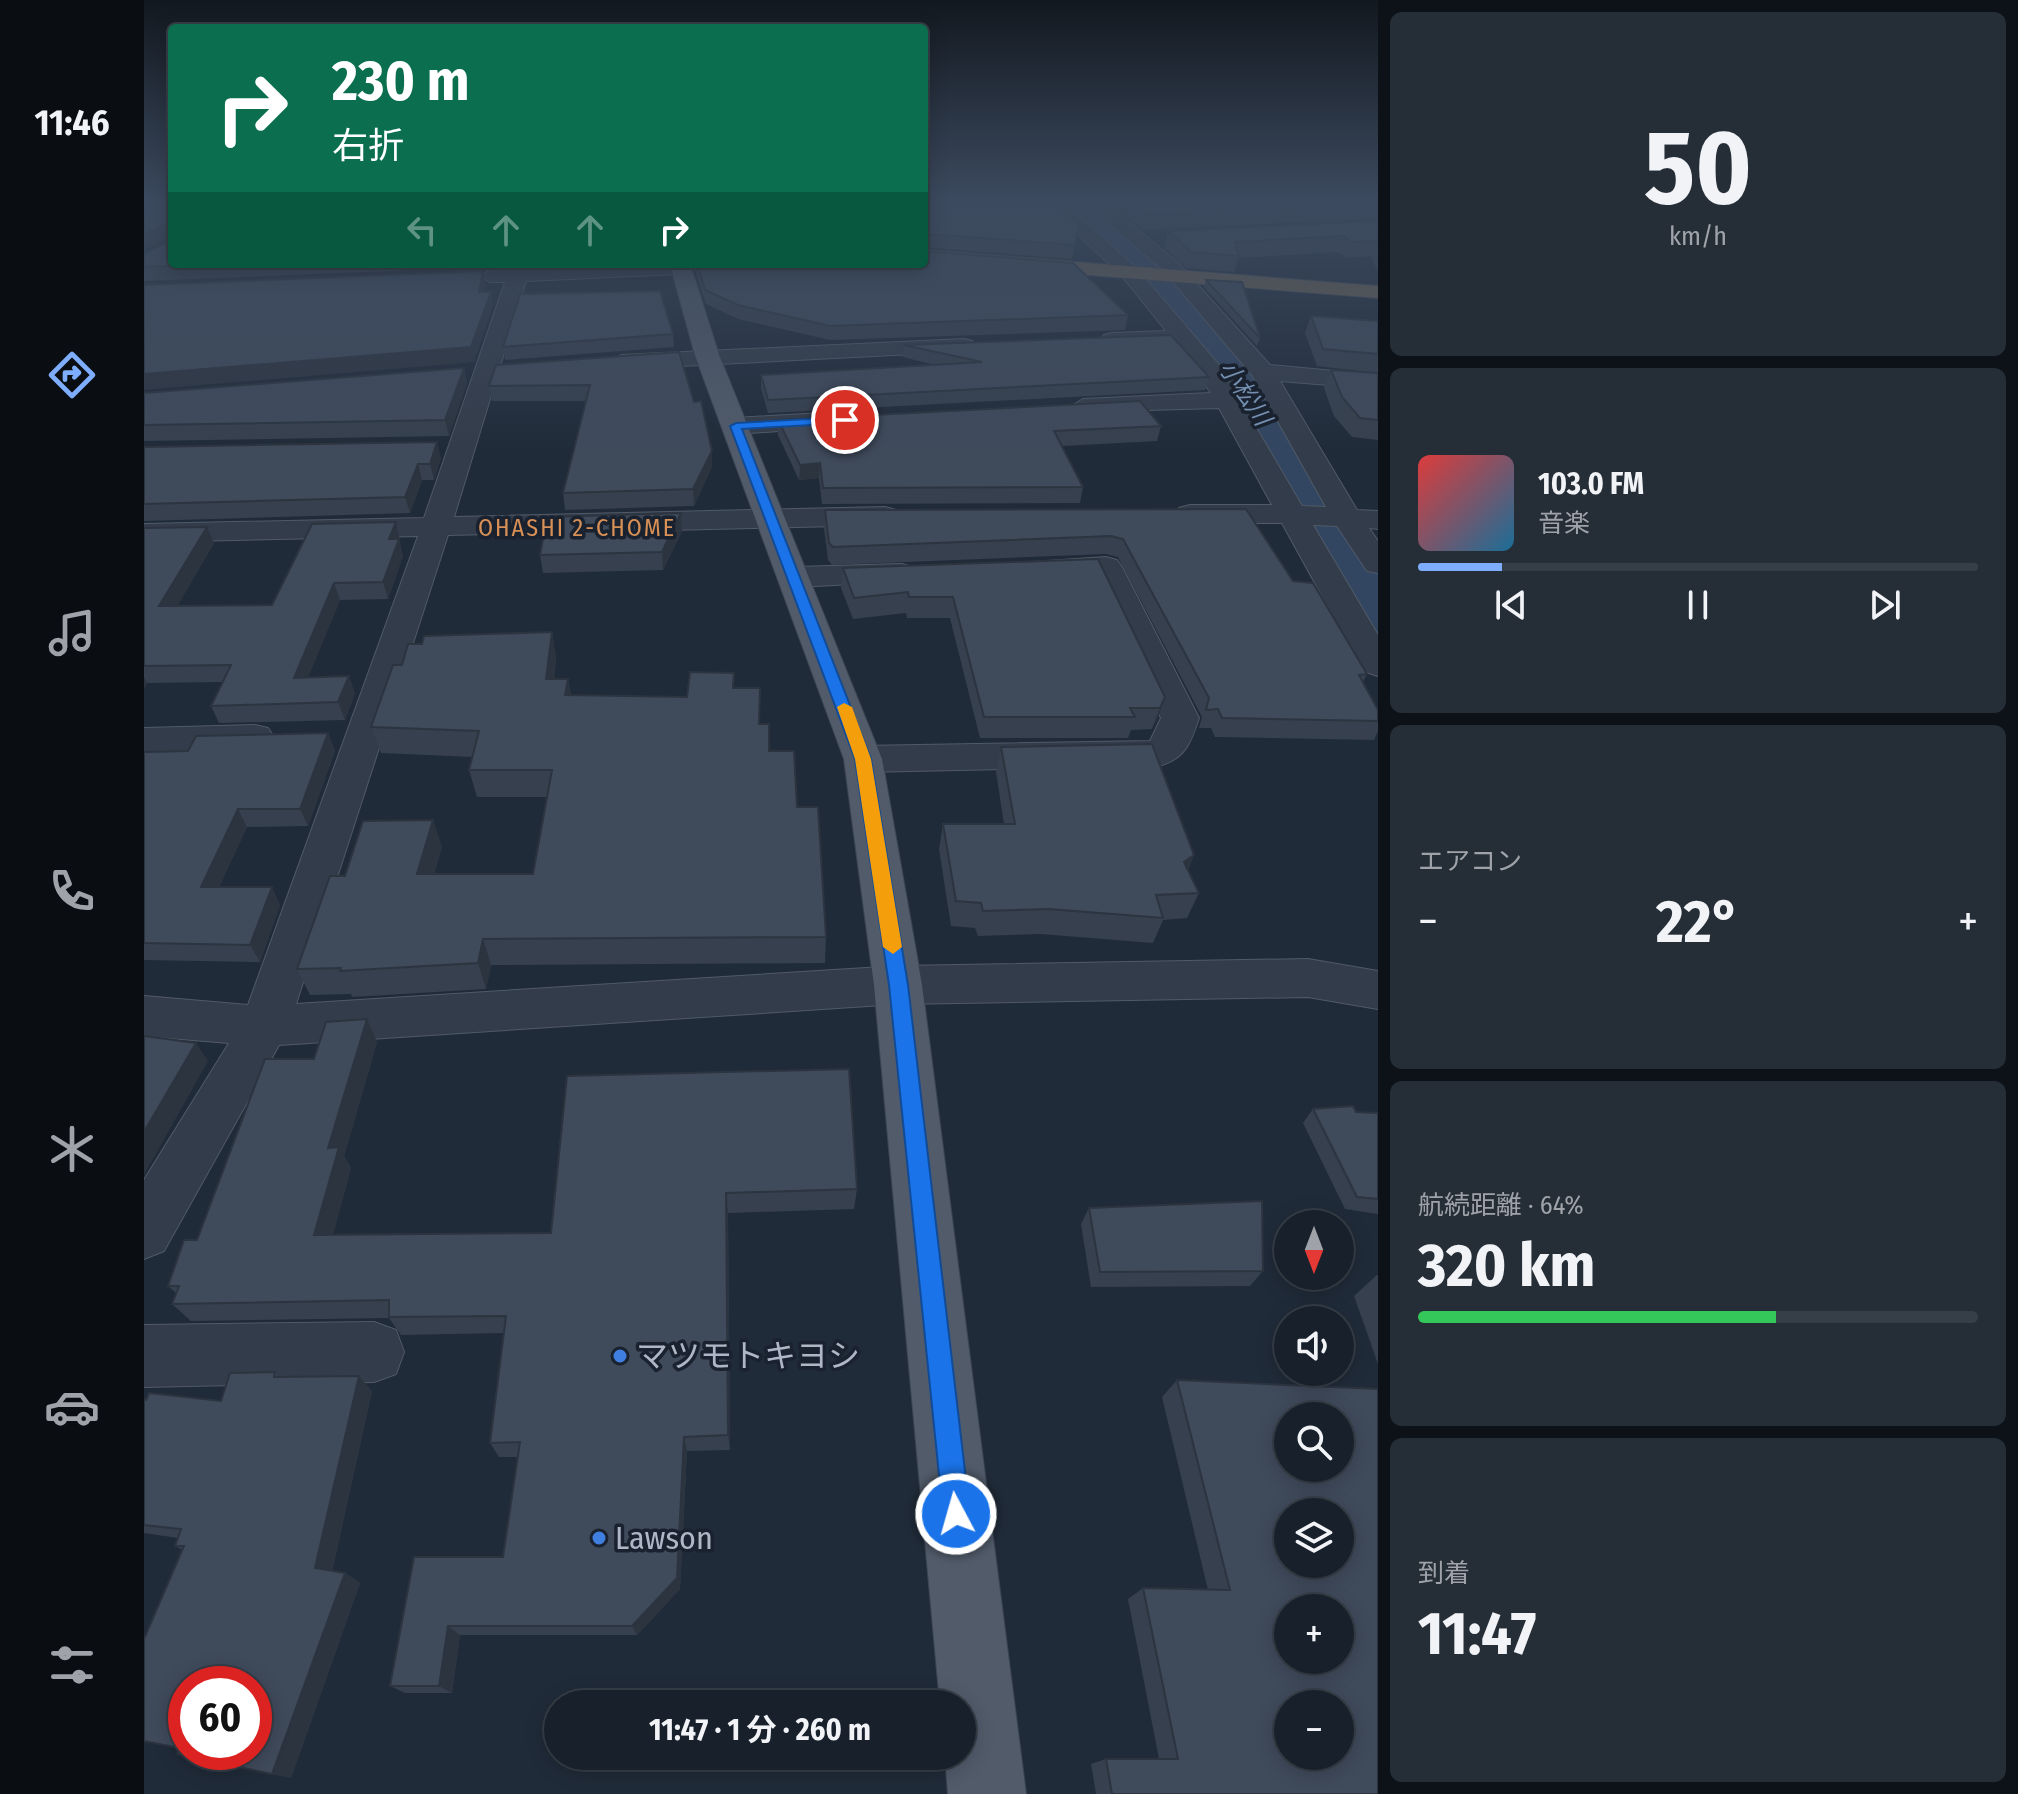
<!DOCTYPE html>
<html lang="ja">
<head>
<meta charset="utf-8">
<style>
  :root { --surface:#18202b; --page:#252d37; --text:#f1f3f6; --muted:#9fa3a9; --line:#363e47; --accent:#7dadfc }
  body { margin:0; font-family:"Fira Sans Condensed","Noto Sans JP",sans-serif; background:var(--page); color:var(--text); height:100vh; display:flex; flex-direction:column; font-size:30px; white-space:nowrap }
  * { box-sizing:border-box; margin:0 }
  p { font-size:26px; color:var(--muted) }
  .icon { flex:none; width:44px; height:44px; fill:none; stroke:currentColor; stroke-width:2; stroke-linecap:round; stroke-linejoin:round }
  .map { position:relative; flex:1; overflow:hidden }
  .details { display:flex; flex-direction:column; gap:12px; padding:12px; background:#0d1218; width:640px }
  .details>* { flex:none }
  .hud { position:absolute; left:24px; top:24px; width:760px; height:244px; border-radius:8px; box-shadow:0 4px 20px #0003,0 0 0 2px var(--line); background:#0b6e4f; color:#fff; overflow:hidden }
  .needle { width:52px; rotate:180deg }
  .fabs { position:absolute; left:1130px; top:1210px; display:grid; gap:16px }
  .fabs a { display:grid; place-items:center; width:80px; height:80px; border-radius:50%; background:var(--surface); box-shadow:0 4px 20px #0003,0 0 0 2px var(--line); font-size:40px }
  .speed { position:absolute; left:24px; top:1666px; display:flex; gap:16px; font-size:40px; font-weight:700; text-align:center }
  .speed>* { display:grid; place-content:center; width:104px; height:104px; border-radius:50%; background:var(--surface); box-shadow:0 4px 20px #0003,0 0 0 2px var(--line); line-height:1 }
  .speed .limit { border:12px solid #d22; background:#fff; color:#111 }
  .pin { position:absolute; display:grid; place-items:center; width:68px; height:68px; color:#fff; margin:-34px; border:4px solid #fff; border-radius:50%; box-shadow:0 2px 8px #0007 }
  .me { position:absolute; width:88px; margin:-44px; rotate:354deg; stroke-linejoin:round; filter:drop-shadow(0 0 6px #0008) }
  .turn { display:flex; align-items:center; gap:28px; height:168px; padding:0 32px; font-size:36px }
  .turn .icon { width:104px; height:104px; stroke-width:2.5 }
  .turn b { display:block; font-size:56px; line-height:68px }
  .lanes { display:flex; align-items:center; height:76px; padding:0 32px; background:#0003; justify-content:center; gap:40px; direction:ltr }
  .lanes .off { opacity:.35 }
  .big { font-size:60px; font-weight:700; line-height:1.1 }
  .details .tile { flex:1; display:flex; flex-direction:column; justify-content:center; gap:12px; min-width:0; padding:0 28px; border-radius:12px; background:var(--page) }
  .details .dial { align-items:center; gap:0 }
  .dial b { font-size:104px; line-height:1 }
  .song { display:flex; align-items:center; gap:24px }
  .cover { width:96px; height:96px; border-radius:12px; background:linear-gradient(135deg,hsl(0 70% 55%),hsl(200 70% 35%)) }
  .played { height:8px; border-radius:4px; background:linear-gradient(90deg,var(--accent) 15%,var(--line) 15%) }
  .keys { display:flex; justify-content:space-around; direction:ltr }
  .heat { display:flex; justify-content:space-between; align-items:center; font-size:44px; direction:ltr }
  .charge { height:12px; border-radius:6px; background:linear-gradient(90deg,#34c759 64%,var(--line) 0) }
  .trip { position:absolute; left:400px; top:1690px; width:432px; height:80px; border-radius:40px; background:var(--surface); box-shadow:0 4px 20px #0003,0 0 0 2px var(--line); font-weight:700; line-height:80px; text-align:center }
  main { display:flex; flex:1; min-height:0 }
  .dock { display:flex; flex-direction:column; width:144px; justify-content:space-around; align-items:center; background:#0a0d11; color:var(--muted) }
  .dock .icon { width:56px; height:56px }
  .dock .selected { color:var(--accent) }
  .dock b { font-size:36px; color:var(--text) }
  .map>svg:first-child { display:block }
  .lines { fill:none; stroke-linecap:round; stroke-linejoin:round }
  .river { fill:#324662; fill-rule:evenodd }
  .street-casing { stroke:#515a67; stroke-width:2 }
  .primary-casing { stroke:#3d4653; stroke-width:2 }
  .highway-casing { stroke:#3e4754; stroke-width:2 }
  .street { fill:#333c4a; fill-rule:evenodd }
  .primary { fill:#515b6a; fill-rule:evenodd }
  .highway { fill:#706450; fill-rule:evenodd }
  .wall { fill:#36404e }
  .shaded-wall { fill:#2c3440 }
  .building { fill:#3f4a5b; stroke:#2c3440; stroke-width:2; fill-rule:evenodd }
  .route { fill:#1a73e8; stroke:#114b97; stroke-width:2 }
  .slow { fill:#f59e0b }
  .shop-dot { fill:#3f7fe0; stroke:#19222e; stroke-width:3 }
  .labels { text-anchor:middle; stroke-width:7; stroke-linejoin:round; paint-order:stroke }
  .far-water-label { font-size:24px; font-style:italic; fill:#748eb0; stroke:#19222e }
  .far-neighbourhood-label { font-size:24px; letter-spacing:2px; fill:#d89057; stroke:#19222e }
  .near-poi-label { font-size:32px; fill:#aeb7c6; stroke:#19222e; text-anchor:start }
</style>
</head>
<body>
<main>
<nav class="dock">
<b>11:46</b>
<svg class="icon selected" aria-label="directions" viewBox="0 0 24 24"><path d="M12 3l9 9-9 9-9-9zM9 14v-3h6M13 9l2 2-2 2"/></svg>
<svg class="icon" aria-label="music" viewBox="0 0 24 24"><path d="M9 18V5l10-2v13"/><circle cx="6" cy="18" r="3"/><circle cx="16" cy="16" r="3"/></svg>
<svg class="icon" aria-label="phone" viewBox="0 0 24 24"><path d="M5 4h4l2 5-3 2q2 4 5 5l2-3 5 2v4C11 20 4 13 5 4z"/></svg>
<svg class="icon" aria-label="climate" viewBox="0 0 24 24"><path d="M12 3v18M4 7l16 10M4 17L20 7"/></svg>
<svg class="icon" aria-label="car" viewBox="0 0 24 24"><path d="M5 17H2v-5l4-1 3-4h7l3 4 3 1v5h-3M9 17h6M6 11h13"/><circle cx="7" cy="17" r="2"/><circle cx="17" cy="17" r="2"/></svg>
<svg class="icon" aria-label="filters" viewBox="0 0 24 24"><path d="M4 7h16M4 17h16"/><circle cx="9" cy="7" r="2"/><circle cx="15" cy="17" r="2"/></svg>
</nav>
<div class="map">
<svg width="1234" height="1794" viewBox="0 0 1234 1794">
  <rect width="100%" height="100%" fill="#202b39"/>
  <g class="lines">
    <polygon class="river" points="907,201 946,201 996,240 1114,370 1138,405 1156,445 1234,568 1234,638 1211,633 1202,619 1104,445 1090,405 1078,387 970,256"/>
    <g class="street-casing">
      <g id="street">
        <polygon points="898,201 918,201 992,268 1076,366 1158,506 1182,507 1108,375 1019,270 939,201 959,201 1033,262 1126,365 1234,375 1234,389 1136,381 1213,510 1234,511 1234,529 1225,528 1234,541 1234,573 1223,571 1193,526 1169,525 1234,635 1234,676 1222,672 1216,665 1138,523 1046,523 1035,520 1031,514 1035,508 1046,505 1128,505 1075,408 930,412 926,407 939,399 1067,393 1032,344 960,345 956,340 960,335 968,333 1022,331 978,276"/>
        <polygon points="367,264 387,264 386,268 545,264 547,268 537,274 382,281 310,517 741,507 752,510 756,516 752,522 741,525 304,535 152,1004 754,966 1164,959 1234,971 1234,1009 1164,997 754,1004 135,1045 20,1251 0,1259 0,1180 85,1043 0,1036 0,996 104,1005 274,536 0,542 0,524 280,518 361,282 346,282 336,276 346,270 365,269"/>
        <polygon points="820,339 828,341 832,346 828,351 477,369 465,362 477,355"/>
        <polygon points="695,412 708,420 704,426 592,434 583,432 579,426 583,420 592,418"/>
        <path d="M962 557 973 560 978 567 1055 718C1047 742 1042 758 1015 766L719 772 705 768 700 759 705 750 719 746 1006 741 1017 718 951 577 888 576 883 569 888 562Z"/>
        <polygon points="758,564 769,567 774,574 769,581 651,587 640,584 635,577 640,570 651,567"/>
        <polygon points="111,725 124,728 130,737 124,746 111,749 0,752 0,728"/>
        <polygon points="230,1322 252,1330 260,1352 252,1374 230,1382 0,1387 0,1325"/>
      </g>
    </g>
    <g class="primary-casing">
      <polygon id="primary" points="526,264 546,264 575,355 738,759 778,985 882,1794 804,1794 801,1756 818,1756 818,1704 796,1704 730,985 700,759 551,355"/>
    </g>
    <g class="highway-casing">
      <polygon id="highway" points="780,250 1234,286 1234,298 780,262"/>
    </g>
    <use href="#street" class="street"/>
    <use href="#primary" class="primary"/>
    <use href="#highway" class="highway"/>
  </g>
  <g class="wall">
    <polygon points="28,201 28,264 345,264 345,267 0,281 0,254 25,241"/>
    <polygon points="780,201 935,224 928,259 780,247"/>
    <polygon points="1234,201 1234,218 999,230 983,217 986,202"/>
    <polygon points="1234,221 1234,272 1227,256 1203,258 1194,252 1094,258 1090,272 1042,268 1020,247 1024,231"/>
    <polygon points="549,264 780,264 984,315 981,330 686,340 594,319 562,304"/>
    <polygon points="1062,280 1116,338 1113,346 1060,287"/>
    <polygon points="1167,316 1234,321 1234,373 1173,366 1161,333"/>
    <polygon points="529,334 530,347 361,360 359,347"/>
    <polygon points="760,345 1065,377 1061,390 624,413 617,388 617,375 791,365 759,357"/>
    <polygon points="352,365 550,402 568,451 568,467 550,506 421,510 419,493 442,401 348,401 345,386"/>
    <polygon points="320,368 323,383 305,436 0,441 0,393"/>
    <polygon points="1187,370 1234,373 1234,440 1208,437 1190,416 1180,388"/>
    <polygon points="634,420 1017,426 1013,441 918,446 939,487 936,503 678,504 675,478 655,480 634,435"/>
    <polygon points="0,447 297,458 290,480 278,480 266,513 0,521"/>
    <polygon points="1102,509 1149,581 1223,674 1219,682 1234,710 1234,731 1230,740 1071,737 1067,728 1055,728 1058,717 974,557 962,554 688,565 684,560 680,528 681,510"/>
    <polygon points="537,513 538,531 519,570 399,573 396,555"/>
    <polygon points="0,528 70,543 33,606 128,605 256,538 255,541 259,556 244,599 196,600 164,677 211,693 201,720 75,723 67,706 78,682 3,683 0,689"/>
    <polygon points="954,559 1021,697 1008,729 987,730 984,738 836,738 806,618 763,618 762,613 709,619 697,588 699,568"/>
    <polygon points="408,632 412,659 410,679 424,679 427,695 543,697 590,673 590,688 616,724 625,751 653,807 682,937 681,963 347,965 342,989 208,997 207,994 166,995 153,969 201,876 298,847 290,874 389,874 403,797 333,797 325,770 329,757 237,753 227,727 258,665 278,644"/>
    <polygon points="184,733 191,751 164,826 103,827 75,887 136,905 116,962 0,960 0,752 44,751"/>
    <polygon points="857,747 1050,855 1044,870 1055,893 1043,918 1019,920 1009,943 897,934 834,936 831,928 807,926 795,849 799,824 860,824 852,772"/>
    <polygon points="233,1042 200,1156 207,1168 189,1234 407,1233 423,1076 713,1189 710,1209 584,1213 586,1450 543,1451 536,1589 493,1635 316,1635 308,1693 261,1693 246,1686 359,1557 374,1457 355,1457 346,1443 360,1333 257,1335 245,1318 47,1321 28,1304 32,1293 24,1286 170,1059"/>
    <polygon points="1169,1109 1234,1113 1234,1214 1201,1209 1159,1123"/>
    <polygon points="945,1208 1119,1271 1106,1286 947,1287 937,1224"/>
    <polygon points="1233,1275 1234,1275 1234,1364 1210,1296"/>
    <polygon points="131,1372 136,1377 228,1391 188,1571 201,1573 216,1583 147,1778 128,1774 35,1748 39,1550 31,1546 34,1538 0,1533 0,1399 77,1401"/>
    <polygon points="1033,1380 1234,1794 952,1794 947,1764 962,1759 1015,1759 984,1599 999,1588 1064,1590 1018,1397"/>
  </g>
  <g class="shaded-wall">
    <polygon points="26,223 28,237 0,249 0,234"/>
    <polygon points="339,271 342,285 338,306 335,292"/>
    <polygon points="347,292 349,306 330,362 0,390 0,374"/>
    <polygon points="320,368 323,383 305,436 301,420"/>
    <polygon points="293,442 297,458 290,480 286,464"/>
    <polygon points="568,451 568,467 550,506 549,489"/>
    <polygon points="676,463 675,478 655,480 656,465"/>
    <polygon points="274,464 278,480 266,513 261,497"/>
    <polygon points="537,513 538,531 519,570 518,552"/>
    <polygon points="252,522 259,556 244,599 239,582 245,539"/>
    <polygon points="63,527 70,543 23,624 15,606"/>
    <polygon points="190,583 196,600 157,695 150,678"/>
    <polygon points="408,632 412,659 406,706 402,679"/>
    <polygon points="205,676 211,693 201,720 194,702"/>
    <polygon points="0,677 3,683 0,689"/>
    <polygon points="424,679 428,705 421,695"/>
    <polygon points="1021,697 1014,718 1008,729 1016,708"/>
    <polygon points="184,733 191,751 164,826 156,809"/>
    <polygon points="94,809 103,827 67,905 57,887"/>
    <polygon points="289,820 298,847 282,901 273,874"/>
    <polygon points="1050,855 1039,880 1040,862"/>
    <polygon points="128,887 136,905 116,962 106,945"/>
    <polygon points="339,939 347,965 342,989 334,963"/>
    <polygon points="223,1019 233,1042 200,1156 207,1168 184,1254 170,1235 184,1148"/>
    <polygon points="52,1043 64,1061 0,1175 0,1132"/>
    <polygon points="582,1193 584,1213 586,1450 584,1435"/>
    <polygon points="215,1376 228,1391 187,1578 171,1568"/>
    <polygon points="540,1437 543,1451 536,1589 493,1635 488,1626"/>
    <polygon points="201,1573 216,1583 147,1778 128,1774"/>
    <polygon points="304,1626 316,1635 308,1693 295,1686"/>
  </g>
  <g class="building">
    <polygon points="0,201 28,201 28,264 79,264 0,267 0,254 25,241 26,223 0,234"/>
    <polygon points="780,201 907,201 935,224 931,245 782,234 780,245"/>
    <polygon points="999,201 1234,201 1234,203 1003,215 986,202"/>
    <polygon points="1234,221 1234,242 1233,241 1209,242 1199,236 1091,242 1095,256 1047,252 1024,231"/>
    <polygon points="780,251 929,263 984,315 686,326 594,305 561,290 553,264 780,264"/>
    <polygon points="339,271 335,292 347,292 327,347 0,374 0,285"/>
    <polygon points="1062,280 1098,282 1116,338"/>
    <polygon points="516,291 529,334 359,347 376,294"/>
    <polygon points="1167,316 1234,321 1234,354 1179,349"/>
    <polygon points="1027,335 1065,377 624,400 617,375 838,362 760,345"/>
    <polygon points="535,352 550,402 557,401 568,451 549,489 419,493 446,385 345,386 352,365"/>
    <polygon points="320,368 301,420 0,425 0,393"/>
    <polygon points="1187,370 1234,373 1234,420 1216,418 1198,397"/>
    <polygon points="996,401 1017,426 910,431 939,487 679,488 676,463 656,465 634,420"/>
    <polygon points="293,442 286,464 274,464 261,497 0,504 0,447"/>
    <polygon points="1102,509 1149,581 1169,583 1223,674 1215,675 1234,710 1234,721 1078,718 1074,709 1062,710 1065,698 979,539 967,536 689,547 685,543 681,510"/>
    <polygon points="537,513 518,552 396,555 403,517"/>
    <polygon points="252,522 245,539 255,539 239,582 190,583 150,678 205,676 194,702 67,706 87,665 0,666 0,528 63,527 15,606 128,605 168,524"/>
    <polygon points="954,559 1021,697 1016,708 986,708 991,717 840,717 809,597 765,597 764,592 710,598 699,568"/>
    <polygon points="408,632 402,679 424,679 421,695 543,697 546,672 590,673 589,688 616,688 615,724 625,724 625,751 650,751 653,807 674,807 682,937 339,939 334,963 196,971 197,968 153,969 186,876 201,876 219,821 289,820 273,874 389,874 408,770 325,770 335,731 227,727 249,665 258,665 264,644 278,644 280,636"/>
    <polygon points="184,733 156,809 94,809 57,887 128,887 106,945 0,943 0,752 44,751 52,736"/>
    <polygon points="1008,744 1050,855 1040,862 1055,893 1012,895 1019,918 905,909 839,911 837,903 812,901 799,824 871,824 857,747"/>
    <polygon points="223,1019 184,1148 195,1147 170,1235 407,1233 423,1076 705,1069 713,1189 582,1193 584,1435 540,1437 533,1578 488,1626 304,1626 295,1686 246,1686 270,1557 359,1557 376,1442 346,1443 362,1316 245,1317 245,1300 28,1304 35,1286 24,1286 40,1240 53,1240 121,1059 170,1059 182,1022"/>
    <polygon points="0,1036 52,1043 0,1132"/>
    <polygon points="1209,1106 1212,1112 1234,1113 1234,1199 1213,1197 1169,1109"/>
    <polygon points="1118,1201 1119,1271 956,1272 945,1208"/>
    <path d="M131 1372 130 1377 215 1376 171 1568 201 1573 128 1774 33 1754 35 1748 0 1741V1639L40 1546H31L37 1529 0 1525V1399L2 1400 5 1393 77 1401 86 1373ZM42 1684H110V1752H42Z"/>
    <path d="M1033 1380 1234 1389V1794H968L962 1759H1034L999 1588 1086 1590ZM1144 1416H1196V1468H1144ZM1144 1512H1196V1564H1144ZM1144 1608H1196V1660H1144ZM1144 1704H1196V1756H1144Z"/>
  </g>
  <linearGradient id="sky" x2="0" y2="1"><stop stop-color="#12181f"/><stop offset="0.44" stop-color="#3c4a5f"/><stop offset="1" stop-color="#3c4a5f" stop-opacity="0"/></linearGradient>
  <rect width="1234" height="452" fill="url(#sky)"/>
  <polygon class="route" points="701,417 704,423 598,429 727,759 764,985 826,1514 822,1524 812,1528 803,1524 799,1514 745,985 711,759 586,426 592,423"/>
  <polygon class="slow" points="700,703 708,707 727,759 758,947 749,954 739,947 711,759 693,707"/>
  <g class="shop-dot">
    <circle cx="476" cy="1356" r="8"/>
    <circle cx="455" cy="1538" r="8"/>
  </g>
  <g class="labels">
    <g class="far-water-label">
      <text transform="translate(1101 393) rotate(56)" y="8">小松川</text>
    </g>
    <g class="far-neighbourhood-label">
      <text x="433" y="536">OHASHI 2-CHOME</text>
    </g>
    <g class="near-poi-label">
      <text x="492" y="1367">マツモトキヨシ</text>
      <text x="471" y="1549">Lawson</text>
    </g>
  </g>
</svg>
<div class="fabs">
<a><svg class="needle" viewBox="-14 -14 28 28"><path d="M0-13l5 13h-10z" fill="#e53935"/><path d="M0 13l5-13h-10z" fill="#9fa3a9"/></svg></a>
<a><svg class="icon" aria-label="sound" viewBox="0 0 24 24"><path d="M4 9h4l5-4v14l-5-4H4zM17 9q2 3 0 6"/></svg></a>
<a><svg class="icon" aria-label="search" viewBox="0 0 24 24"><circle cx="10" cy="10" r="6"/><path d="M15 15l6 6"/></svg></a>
<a><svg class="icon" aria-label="layers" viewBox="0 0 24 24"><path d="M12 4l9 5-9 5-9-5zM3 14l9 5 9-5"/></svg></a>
<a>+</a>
<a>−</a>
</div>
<div class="speed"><div class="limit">60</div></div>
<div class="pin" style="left:701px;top:420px;background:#d93025"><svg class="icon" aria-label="arrive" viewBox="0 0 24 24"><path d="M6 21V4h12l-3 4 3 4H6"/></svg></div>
<svg class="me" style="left:812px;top:1514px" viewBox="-20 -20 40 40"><circle r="17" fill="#1a73e8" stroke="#fff" stroke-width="3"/><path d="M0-11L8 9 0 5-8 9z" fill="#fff"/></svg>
<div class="trip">11:47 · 1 分 · 260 m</div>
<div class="hud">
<div class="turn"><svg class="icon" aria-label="right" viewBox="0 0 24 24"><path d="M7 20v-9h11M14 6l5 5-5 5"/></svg><div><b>230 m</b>右折</div></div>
<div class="lanes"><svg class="icon off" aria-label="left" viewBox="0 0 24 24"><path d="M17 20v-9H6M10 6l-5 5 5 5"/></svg><svg class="icon off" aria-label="ahead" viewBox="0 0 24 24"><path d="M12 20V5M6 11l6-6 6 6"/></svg><svg class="icon off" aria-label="ahead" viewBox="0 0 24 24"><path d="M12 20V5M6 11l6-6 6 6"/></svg><svg class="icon" aria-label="right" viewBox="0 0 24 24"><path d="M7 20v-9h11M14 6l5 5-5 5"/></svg></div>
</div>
</div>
<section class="details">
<div class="tile dial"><b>50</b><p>km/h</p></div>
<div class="tile">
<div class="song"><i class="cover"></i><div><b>103.0 FM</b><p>音楽</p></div></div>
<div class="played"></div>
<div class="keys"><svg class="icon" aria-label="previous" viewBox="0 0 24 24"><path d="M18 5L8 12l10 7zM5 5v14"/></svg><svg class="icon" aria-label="pause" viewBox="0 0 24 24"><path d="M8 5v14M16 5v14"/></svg><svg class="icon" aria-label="next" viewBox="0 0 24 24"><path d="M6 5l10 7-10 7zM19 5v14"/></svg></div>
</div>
<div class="tile"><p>エアコン</p>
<div class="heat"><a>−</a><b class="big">22°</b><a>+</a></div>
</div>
<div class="tile"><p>航続距離 · 64%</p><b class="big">320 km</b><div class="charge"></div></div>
<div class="tile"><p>到着</p><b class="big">11:47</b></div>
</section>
</main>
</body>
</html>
